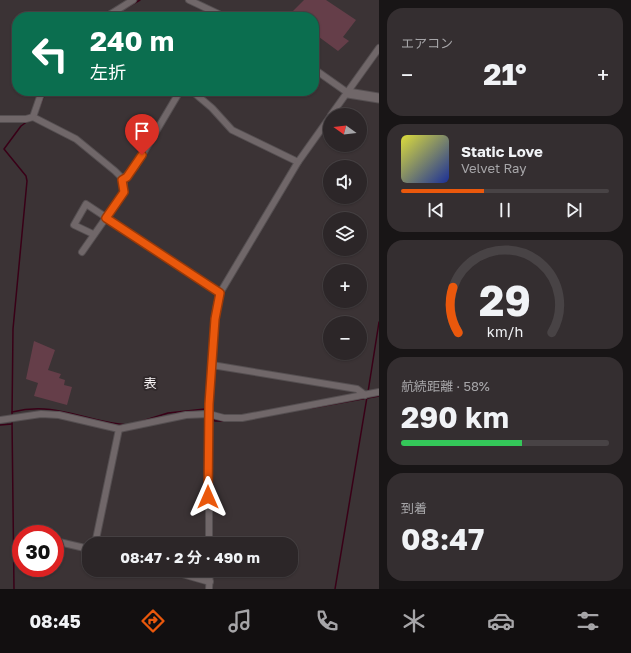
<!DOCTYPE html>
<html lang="ja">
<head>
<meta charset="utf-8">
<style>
  :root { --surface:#2c2628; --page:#342e30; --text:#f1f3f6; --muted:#a6a5a8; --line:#484345; --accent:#ea580c }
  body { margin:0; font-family:"Golos Text","Noto Sans JP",sans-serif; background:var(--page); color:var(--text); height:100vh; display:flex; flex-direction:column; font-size:15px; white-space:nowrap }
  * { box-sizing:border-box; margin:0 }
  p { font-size:13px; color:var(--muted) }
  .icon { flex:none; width:22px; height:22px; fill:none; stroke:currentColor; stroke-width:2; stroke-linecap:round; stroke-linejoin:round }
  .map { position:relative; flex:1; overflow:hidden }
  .side { display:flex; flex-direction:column; gap:8px; padding:8px; background:#181516; width:252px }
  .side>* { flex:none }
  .hud { position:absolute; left:12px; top:12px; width:307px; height:84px; border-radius:16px; box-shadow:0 1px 3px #0004,0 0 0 1px var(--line); background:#0b6e4f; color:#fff; overflow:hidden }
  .needle { width:26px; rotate:285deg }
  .fabs { position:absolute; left:323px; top:108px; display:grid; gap:8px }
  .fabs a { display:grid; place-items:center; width:44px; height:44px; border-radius:50%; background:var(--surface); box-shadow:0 1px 3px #0004,0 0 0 1px var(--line); font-size:20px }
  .speed { position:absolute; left:12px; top:525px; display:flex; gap:8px; font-size:20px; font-weight:700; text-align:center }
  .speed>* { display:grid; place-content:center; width:52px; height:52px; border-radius:50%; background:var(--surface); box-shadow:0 1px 3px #0004,0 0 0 1px var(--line); line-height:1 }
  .speed .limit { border:6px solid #d22; background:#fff; color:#111 }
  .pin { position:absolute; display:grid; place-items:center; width:34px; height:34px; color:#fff; margin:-41px -17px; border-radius:50% 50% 50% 0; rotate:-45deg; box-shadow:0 0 4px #0007 }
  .pin .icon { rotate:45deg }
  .me { position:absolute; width:44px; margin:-22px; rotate:0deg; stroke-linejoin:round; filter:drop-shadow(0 0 3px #0008) }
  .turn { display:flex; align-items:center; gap:14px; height:84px; padding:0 12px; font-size:18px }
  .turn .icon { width:52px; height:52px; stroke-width:2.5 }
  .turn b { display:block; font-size:28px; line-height:34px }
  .big { font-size:30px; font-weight:700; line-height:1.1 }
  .side .card { flex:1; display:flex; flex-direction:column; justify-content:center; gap:6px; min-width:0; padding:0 14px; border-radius:16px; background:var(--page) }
  .side .dial { align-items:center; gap:0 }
  .dial svg { height:104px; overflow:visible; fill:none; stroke:var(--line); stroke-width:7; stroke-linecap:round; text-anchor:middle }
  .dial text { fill:var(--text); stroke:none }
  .song { display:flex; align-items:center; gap:12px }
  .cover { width:48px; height:48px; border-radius:6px; background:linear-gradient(135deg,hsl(60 70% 55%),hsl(230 70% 35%)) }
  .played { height:4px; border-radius:2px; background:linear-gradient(90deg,var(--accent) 40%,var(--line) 40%) }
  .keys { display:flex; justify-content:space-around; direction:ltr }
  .heat { display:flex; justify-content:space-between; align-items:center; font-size:22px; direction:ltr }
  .charge { height:6px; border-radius:3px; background:linear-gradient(90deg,#34c759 58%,var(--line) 0) }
  .trip { position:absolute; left:82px; top:537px; width:216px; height:40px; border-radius:16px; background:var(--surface); box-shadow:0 1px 3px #0004,0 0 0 1px var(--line); font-weight:700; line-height:40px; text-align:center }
  .dock { display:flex; height:64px; justify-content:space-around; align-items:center; background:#120f10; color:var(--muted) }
  .dock .icon { width:28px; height:28px }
  .dock .current { color:var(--accent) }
  .dock b { font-size:18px; color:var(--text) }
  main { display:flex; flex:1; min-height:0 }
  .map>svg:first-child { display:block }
  .green { fill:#653e49 }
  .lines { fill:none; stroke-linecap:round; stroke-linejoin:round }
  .stream { stroke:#390017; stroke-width:1.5 }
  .street-casing { stroke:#554f51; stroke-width:8 }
  .secondary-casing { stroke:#554f51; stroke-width:11 }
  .street { stroke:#706769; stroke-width:6 }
  .secondary { stroke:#706769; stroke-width:9 }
  .route-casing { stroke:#983908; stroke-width:10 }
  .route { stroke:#ea580c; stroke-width:7 }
  .labels { text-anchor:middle; stroke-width:4; stroke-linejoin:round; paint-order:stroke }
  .quarter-label { font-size:13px; fill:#f8f4f5; stroke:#30292b }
</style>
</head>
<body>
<main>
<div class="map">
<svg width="379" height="589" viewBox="0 0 379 589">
  <rect width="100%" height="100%" fill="#3b3335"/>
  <g class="green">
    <polygon points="304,0 326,0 356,20 343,37 349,41 338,51 319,37 314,44 314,17 287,17"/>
    <polygon points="34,341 55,350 48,370 61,374 59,378 65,380 64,385 72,387 67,405 34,396 38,383 26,379"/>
  </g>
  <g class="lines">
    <g class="stream">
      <polyline points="126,8 140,0"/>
      <polyline points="38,111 46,91"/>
      <polyline points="368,392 379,322"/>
      <polyline points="312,408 379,396"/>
      <path d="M12 412C58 401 84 422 128 425"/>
      <polyline points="12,417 13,329 27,181 26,176 4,149 21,126 28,121"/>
      <polyline points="212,417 215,421 240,421"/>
      <polyline points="12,420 14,589"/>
      <polyline points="139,422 168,413 205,409 207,411"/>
      <polyline points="0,425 12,424"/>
      <polyline points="335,589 367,397"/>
    </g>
    <g class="street-casing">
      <g id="street">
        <polyline points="189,0 225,17"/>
        <polyline points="106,17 133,0"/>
        <polyline points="314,69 348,93"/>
        <polyline points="42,91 33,117 76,139 115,171 121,177 124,184 124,192 82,252"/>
        <polyline points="192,91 212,108 232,130 298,162"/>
        <polyline points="331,115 379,48"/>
        <polyline points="0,119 26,119 33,117"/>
        <polyline points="122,180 135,167 180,91"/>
        <polyline points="93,234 74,225 86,204 220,293"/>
        <polyline points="212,365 357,389 365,395"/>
        <polyline points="0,420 41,414 59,415 119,429 186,415 209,414 224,418 242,418 379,392"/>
        <polyline points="55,541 89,549"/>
        <polyline points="95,544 119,429"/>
        <polyline points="209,544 209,404 216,309 220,293 298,162 330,117"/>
        <polyline points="168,570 210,582"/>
        <polyline points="209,589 210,570"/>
      </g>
    </g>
    <g class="secondary-casing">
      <polyline id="secondary" points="348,93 379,98"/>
    </g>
    <use href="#street" class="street"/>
    <use href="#secondary" class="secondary"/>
  </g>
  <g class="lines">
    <g class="route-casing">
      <polyline id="route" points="142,155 127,177 122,180 124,192 106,218 220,293 215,319 209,404 208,497"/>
    </g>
    <use href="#route" class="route"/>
  </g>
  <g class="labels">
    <g class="quarter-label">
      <text x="150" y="388">表</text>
    </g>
  </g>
</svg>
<div class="fabs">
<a><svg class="needle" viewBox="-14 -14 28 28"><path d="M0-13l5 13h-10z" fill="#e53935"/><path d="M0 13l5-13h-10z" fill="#a6a5a8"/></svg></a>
<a><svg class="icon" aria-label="sound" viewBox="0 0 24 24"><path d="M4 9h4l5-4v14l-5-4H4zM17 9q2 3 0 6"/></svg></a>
<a><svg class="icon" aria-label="layers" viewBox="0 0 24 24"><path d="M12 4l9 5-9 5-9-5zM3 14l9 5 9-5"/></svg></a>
<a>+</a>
<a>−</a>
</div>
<div class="speed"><div class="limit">30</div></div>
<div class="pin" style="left:142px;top:155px;background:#d93025"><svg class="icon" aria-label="arrive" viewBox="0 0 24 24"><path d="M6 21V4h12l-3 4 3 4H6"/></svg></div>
<svg class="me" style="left:208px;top:497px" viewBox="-20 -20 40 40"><path d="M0-17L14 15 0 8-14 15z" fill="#ea580c" stroke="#fff" stroke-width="4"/></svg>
<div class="trip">08:47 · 2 分 · 490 m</div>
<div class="hud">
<div class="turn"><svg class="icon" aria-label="left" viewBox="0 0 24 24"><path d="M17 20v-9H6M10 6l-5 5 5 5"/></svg><div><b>240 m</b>左折</div></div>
</div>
</div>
<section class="side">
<div class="card"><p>エアコン</p>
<div class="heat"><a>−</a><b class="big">21°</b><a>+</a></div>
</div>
<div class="card">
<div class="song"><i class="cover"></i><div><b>Static Love</b><p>Velvet Ray</p></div></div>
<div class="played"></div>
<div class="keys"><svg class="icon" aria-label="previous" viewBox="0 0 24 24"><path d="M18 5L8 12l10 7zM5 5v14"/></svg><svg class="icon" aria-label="pause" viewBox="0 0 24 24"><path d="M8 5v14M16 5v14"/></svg><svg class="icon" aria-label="next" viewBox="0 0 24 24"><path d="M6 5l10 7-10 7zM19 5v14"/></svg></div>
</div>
<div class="card dial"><svg viewBox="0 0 100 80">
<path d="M14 69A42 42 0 1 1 86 69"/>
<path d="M14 69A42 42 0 0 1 10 34" stroke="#ea580c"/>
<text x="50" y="56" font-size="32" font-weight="700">29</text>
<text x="50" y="72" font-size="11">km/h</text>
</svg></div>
<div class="card"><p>航続距離 · 58%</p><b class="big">290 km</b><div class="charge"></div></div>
<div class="card"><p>到着</p><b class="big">08:47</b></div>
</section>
</main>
<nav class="dock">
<b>08:45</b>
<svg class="icon current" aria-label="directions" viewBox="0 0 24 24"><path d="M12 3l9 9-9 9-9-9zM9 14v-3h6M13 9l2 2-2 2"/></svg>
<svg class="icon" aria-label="music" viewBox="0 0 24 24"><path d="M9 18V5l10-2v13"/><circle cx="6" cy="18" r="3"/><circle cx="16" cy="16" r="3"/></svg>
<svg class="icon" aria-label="phone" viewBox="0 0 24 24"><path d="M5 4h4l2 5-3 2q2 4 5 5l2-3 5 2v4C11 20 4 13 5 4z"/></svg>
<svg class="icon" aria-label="climate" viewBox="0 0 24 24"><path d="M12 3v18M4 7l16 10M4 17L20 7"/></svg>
<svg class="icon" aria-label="car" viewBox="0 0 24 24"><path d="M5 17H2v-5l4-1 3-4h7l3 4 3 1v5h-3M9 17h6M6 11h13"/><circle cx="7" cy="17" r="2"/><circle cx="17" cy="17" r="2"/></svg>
<svg class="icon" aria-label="filters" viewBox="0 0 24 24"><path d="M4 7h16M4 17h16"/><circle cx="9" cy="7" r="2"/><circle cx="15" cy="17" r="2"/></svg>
</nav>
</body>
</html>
